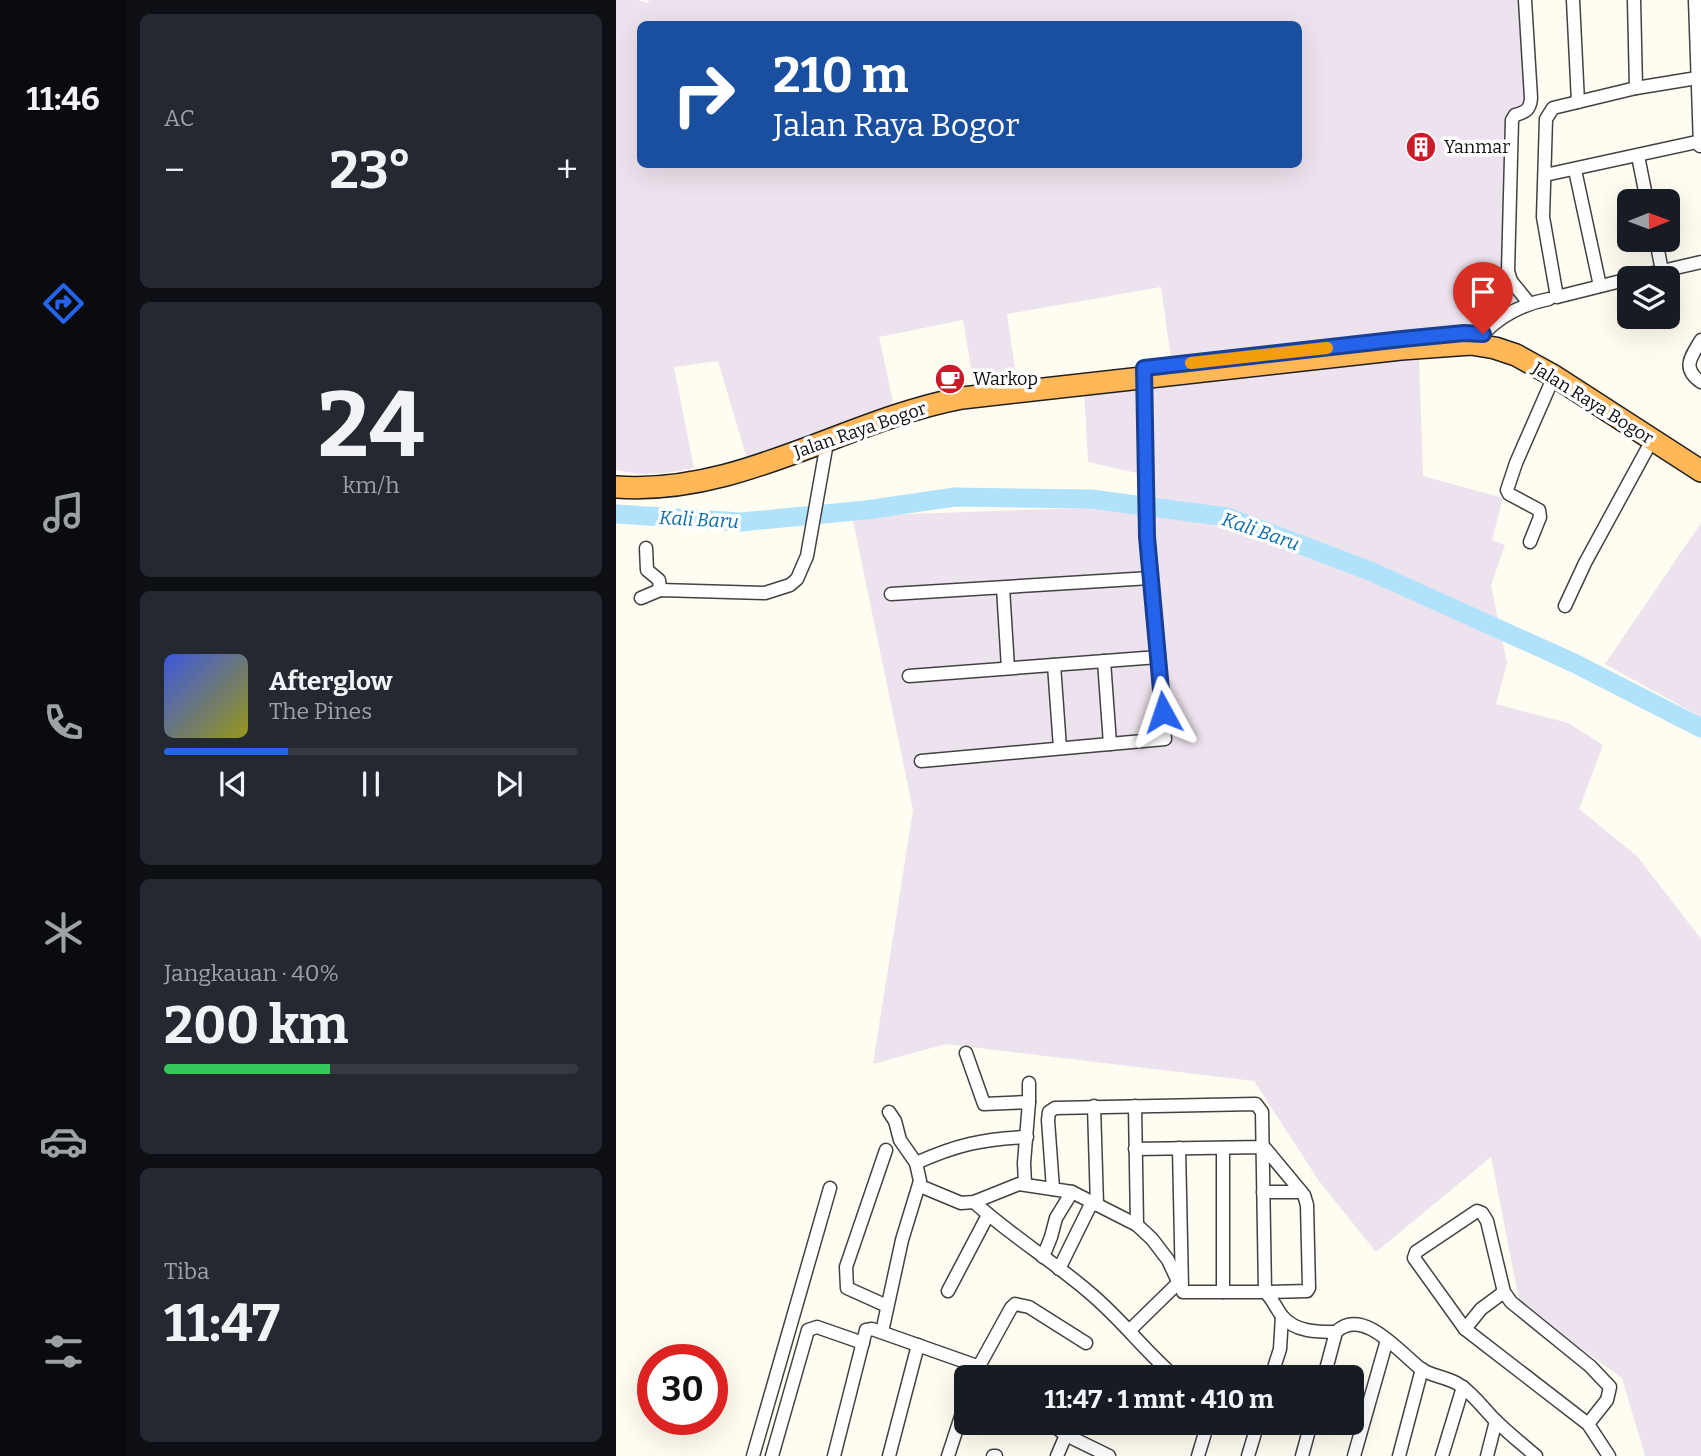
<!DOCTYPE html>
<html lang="id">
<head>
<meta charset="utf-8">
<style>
  :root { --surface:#171b24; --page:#242831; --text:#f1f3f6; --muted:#9ea1a6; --line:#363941; --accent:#2563eb }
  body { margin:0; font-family:Bitter,serif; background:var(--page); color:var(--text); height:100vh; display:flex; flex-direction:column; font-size:26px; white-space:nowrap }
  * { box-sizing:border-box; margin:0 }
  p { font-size:23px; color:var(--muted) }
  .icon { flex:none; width:38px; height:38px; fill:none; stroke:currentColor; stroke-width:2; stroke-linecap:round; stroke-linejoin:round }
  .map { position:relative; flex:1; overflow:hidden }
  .panel { display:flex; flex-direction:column; gap:14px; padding:14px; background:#0d0f14; width:490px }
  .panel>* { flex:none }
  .hud { position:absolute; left:21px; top:21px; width:665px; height:147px; border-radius:10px; box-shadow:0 7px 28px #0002; background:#1a4fa0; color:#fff; overflow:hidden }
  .needle { width:46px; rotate:89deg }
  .fabs { position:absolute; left:1001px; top:189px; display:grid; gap:14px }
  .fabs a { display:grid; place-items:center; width:63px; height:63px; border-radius:10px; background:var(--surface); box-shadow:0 7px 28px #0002; font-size:35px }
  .speed { position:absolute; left:21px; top:1344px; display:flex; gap:14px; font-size:35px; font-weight:700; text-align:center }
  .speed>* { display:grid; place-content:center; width:91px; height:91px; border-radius:50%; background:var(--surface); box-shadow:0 7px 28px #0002; line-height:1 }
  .speed .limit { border:10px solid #d22; background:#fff; color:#111 }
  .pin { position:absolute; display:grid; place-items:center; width:60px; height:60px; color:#fff; margin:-72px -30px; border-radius:50% 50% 50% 0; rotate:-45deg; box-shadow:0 0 7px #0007 }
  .pin .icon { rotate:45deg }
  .me { position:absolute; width:77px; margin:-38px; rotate:355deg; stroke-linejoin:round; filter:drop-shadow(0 0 5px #0008) }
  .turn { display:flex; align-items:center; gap:24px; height:147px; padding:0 21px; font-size:32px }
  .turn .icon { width:91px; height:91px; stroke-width:2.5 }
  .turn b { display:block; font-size:49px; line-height:60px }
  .big { font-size:52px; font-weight:700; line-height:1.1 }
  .panel .card { flex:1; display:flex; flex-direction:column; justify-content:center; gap:10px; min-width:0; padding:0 24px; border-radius:10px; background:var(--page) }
  .panel .dial { align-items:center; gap:0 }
  .dial b { font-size:91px; line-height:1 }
  .song { display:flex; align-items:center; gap:21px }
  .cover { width:84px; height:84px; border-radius:10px; background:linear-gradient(135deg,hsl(230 70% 55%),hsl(60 70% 35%)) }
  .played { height:7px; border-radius:4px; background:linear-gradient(90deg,var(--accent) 30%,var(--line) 30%) }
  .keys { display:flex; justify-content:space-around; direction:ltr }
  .heat { display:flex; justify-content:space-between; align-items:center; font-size:38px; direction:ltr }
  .charge { height:10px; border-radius:5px; background:linear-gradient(90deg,#34c759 40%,var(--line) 0) }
  .trip { position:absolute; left:338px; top:1365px; width:410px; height:70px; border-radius:10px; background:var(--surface); box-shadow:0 7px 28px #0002; font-weight:700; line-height:70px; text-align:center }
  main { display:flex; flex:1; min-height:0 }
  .tab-bar { display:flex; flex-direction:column; width:126px; justify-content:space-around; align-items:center; background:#090b0e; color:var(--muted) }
  .tab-bar .icon { width:49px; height:49px }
  .tab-bar .selected { color:var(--accent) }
  .tab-bar b { font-size:32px; color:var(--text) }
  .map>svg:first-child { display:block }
  .industrial { fill:#ede3ee; fill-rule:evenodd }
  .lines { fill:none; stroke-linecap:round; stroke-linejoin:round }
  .river { stroke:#b1e2fb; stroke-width:19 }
  .minor-casing { stroke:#424242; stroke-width:15 }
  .trunk-casing { stroke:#202020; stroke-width:24 }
  .minor { stroke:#fff; stroke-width:12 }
  .trunk { stroke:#ffb758; stroke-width:21 }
  .route-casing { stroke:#184099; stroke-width:18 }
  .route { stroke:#2563eb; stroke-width:12 }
  .slow { stroke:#f59e0b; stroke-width:12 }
  .labels { text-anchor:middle; stroke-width:7; stroke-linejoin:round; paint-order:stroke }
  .poi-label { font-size:18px; fill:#0f0f0f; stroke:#fff; text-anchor:start }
  .street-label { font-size:18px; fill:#0f0f0f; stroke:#fff }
  .water-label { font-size:19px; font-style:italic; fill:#0d6cac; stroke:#fff }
</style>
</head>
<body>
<main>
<nav class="tab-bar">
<b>11:46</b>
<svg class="icon selected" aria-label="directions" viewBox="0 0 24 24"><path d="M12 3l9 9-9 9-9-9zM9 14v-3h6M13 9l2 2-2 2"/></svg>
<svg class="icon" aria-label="music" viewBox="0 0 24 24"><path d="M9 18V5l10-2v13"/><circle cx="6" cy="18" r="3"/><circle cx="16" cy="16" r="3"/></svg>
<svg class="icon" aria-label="phone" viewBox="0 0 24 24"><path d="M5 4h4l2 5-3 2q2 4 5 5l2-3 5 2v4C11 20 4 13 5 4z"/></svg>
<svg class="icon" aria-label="climate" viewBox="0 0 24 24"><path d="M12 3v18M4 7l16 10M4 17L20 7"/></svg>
<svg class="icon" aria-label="car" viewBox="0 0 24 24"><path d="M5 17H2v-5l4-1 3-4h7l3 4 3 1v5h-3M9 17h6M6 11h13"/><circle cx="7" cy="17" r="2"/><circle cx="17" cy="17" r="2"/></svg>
<svg class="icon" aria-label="filters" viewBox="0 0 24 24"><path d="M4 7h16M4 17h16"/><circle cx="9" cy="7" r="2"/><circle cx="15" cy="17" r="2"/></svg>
</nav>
<section class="panel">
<div class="card"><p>AC</p>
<div class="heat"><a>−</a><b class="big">23°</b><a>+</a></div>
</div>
<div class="card dial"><b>24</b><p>km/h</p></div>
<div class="card">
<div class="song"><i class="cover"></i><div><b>Afterglow</b><p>The Pines</p></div></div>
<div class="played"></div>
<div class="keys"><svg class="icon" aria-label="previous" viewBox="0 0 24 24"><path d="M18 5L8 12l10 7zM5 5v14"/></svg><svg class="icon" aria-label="pause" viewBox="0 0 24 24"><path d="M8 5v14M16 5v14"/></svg><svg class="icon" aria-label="next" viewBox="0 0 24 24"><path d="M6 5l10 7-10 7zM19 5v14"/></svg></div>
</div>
<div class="card"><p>Jangkauan · 40%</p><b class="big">200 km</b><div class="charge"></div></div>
<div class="card"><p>Tiba</p><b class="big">11:47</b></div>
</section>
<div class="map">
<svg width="1085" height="1456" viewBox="0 0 1085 1456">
  <rect width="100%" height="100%" fill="#fffcf1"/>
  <g class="industrial">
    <path d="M0 0H22L32 3 33 0H910L919 112 898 115 890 270 905 310 866 331 802 329 555 359 545 287 391 314 400 377 358 386 347 320 263 337 278 406 131 459 102 361 58 367 78 468 50 473 23 474 0 470ZM24 24H682V164H24Z"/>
    <polygon points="803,356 807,476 887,498 876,540 889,545 875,585 891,663 880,704 952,723 987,745 963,809 1021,856 1085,939 1085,1456 1029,1456 1006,1378 904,1305 875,1157 760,1252 703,1181 638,1081 330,1044 257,1064 297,810 236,516 525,506 525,474 472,462 468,389"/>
    <polygon points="1085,523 1085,717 989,664"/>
  </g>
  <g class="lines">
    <polyline class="river" points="0,514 125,522 250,510 339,497 475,499 611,517 754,571 958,663 1085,728"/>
    <g class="minor-casing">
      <g id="minor">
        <path d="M909 0 915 98C914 110 910 112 899 115L896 120 892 271 895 281 913 303"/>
        <polyline points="957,0 962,102"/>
        <polyline points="1018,0 1020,88"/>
        <polyline points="1079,0 1084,146"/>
        <polyline points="1022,156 1031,201"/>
        <polyline points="959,170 984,286"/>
        <polyline points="929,175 1085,141"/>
        <polyline points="1040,240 1046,271"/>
        <polyline points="1016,278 1085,262"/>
        <polyline points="1013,279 941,297 927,217 930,119 937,108 1020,88 1081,78"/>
        <path d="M867 334C885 315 907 304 933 299"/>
        <path d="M1085 340C1075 357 1065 368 1085 382"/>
        <polyline points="914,542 924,517 923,510 893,494 891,490 900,463 938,376"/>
        <polyline points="30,548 31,570 43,580 44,590"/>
        <polyline points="387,588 392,668"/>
        <polyline points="275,594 534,578"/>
        <polyline points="25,598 44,590 149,593 174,585 181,579 191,556 212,437"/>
        <polyline points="949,606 969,563 1036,440"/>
        <polyline points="488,661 494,744"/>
        <polyline points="438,665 444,748"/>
        <polyline points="293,676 542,657"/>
        <polyline points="305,761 549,739 531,537 528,372"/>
        <polyline points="350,1053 368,1104 413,1102 408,1163 409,1184"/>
        <polyline points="413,1083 413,1102"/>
        <polyline points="478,1106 481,1205"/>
        <polyline points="519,1106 521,1225"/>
        <polyline points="563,1148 566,1288"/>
        <polyline points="607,1148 607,1292"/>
        <polyline points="270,1150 230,1267 231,1288 271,1306"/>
        <path d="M300 1163C340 1145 366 1139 411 1137"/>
        <path d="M304 1186 345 1203 358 1202 403 1184 456 1192 521 1225 536 1239 552 1260 567 1292H649C657 1299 659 1307 666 1316 679 1332 701 1332 720 1332 747 1306 784 1353 805 1369 817 1377 833 1377 845 1386 858 1395 868 1409 879 1420 892 1433 906 1444 920 1456"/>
        <polyline points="437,1189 432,1120 433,1112 439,1108 640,1104 646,1112 649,1292 691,1291 693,1288 691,1205 688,1195 648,1147 519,1149"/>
        <polyline points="647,1192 683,1192"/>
        <path d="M358 1202C394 1235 437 1261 474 1293 505 1319 529 1351 559 1377"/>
        <polyline points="427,1257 435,1237 440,1218 456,1192"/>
        <polyline points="443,1269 476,1202"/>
        <polyline points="332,1291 372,1215"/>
        <polyline points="849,1329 865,1309 888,1292"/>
        <polyline points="514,1330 562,1283"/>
        <polyline points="266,1332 286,1240 304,1181 300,1163 284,1140 279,1121 273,1112"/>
        <polyline points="357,1377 395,1308 399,1304 413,1307 470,1343"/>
        <polyline points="655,1377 664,1349 666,1316"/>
        <polyline points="708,1377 720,1332"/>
        <polyline points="434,1423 450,1435 441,1456"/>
        <polyline points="972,1424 991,1400 994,1387 974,1366 895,1302 888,1292 871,1221 866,1213 861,1211 800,1252 798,1258 849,1329 972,1424 993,1456"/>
        <polyline points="450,1435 493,1456"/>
        <polyline points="137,1456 214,1188"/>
        <polyline points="156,1456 192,1330 201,1327 247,1343"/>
        <polyline points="218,1456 250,1330 256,1329 361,1366 377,1377"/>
        <polyline points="273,1456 302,1345"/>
        <polyline points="332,1456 350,1401"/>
        <polyline points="377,1456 380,1456"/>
        <polyline points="582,1456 592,1423"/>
        <polyline points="632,1456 642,1423"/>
        <polyline points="686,1456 695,1423"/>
        <polyline points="738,1456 771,1340"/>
        <polyline points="783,1456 806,1369"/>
        <polyline points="826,1456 847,1387"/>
        <polyline points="871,1456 880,1421"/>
      </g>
    </g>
    <g class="trunk-casing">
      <path id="trunk" d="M0 487C123 496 229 420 346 398L785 349 855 344 879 348 900 355 938 376 1085 471"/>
    </g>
    <use href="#minor" class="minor"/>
    <use href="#trunk" class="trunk"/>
  </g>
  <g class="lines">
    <g class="route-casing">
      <polyline id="route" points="547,712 531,537 528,368 786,339 848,333 867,334"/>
    </g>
    <use href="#route" class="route"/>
    <polyline class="slow" points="575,363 711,348"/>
  </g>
  <defs>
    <g id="building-disc" transform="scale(1.575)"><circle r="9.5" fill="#cc1b28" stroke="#fff"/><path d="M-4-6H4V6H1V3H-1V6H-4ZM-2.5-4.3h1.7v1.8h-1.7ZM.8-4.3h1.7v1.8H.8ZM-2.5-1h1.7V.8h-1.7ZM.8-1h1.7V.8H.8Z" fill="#fff"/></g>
    <g id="cafe-disc" transform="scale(1.575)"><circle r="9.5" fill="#cc1b28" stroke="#fff"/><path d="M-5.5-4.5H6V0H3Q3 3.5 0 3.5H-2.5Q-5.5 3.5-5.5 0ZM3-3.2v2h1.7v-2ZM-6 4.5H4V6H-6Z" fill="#fff"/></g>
  </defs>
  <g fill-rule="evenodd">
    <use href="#building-disc" x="805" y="147"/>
    <use href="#cafe-disc" x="334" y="379"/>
  </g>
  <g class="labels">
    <g class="poi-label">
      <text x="828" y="153">Yanmar</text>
      <text x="357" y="385">Warkop</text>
    </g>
    <g class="street-label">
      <text transform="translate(977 403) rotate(32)" y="6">Jalan Raya Bogor</text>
      <text transform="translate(244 430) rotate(-19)" y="6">Jalan Raya Bogor</text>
    </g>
    <g class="water-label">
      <text transform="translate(83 519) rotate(3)" y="7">Kali Baru</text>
      <text transform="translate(645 531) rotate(19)" y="7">Kali Baru</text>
    </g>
  </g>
</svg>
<div class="fabs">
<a><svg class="needle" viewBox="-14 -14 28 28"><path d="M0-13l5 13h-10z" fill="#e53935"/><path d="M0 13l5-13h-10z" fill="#9ea1a6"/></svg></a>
<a><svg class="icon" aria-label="layers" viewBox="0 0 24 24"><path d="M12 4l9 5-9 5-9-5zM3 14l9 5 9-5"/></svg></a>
</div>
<div class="speed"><div class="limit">30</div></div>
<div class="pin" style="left:867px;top:334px;background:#d93025"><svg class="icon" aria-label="arrive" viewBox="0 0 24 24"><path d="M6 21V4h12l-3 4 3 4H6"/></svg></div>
<svg class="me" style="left:547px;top:712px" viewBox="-20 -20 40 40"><path d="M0-17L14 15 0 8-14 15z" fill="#2563eb" stroke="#fff" stroke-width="4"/></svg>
<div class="trip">11:47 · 1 mnt · 410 m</div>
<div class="hud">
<div class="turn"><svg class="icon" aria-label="right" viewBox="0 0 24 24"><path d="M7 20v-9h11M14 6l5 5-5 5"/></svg><div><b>210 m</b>Jalan Raya Bogor</div></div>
</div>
</div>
</main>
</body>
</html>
